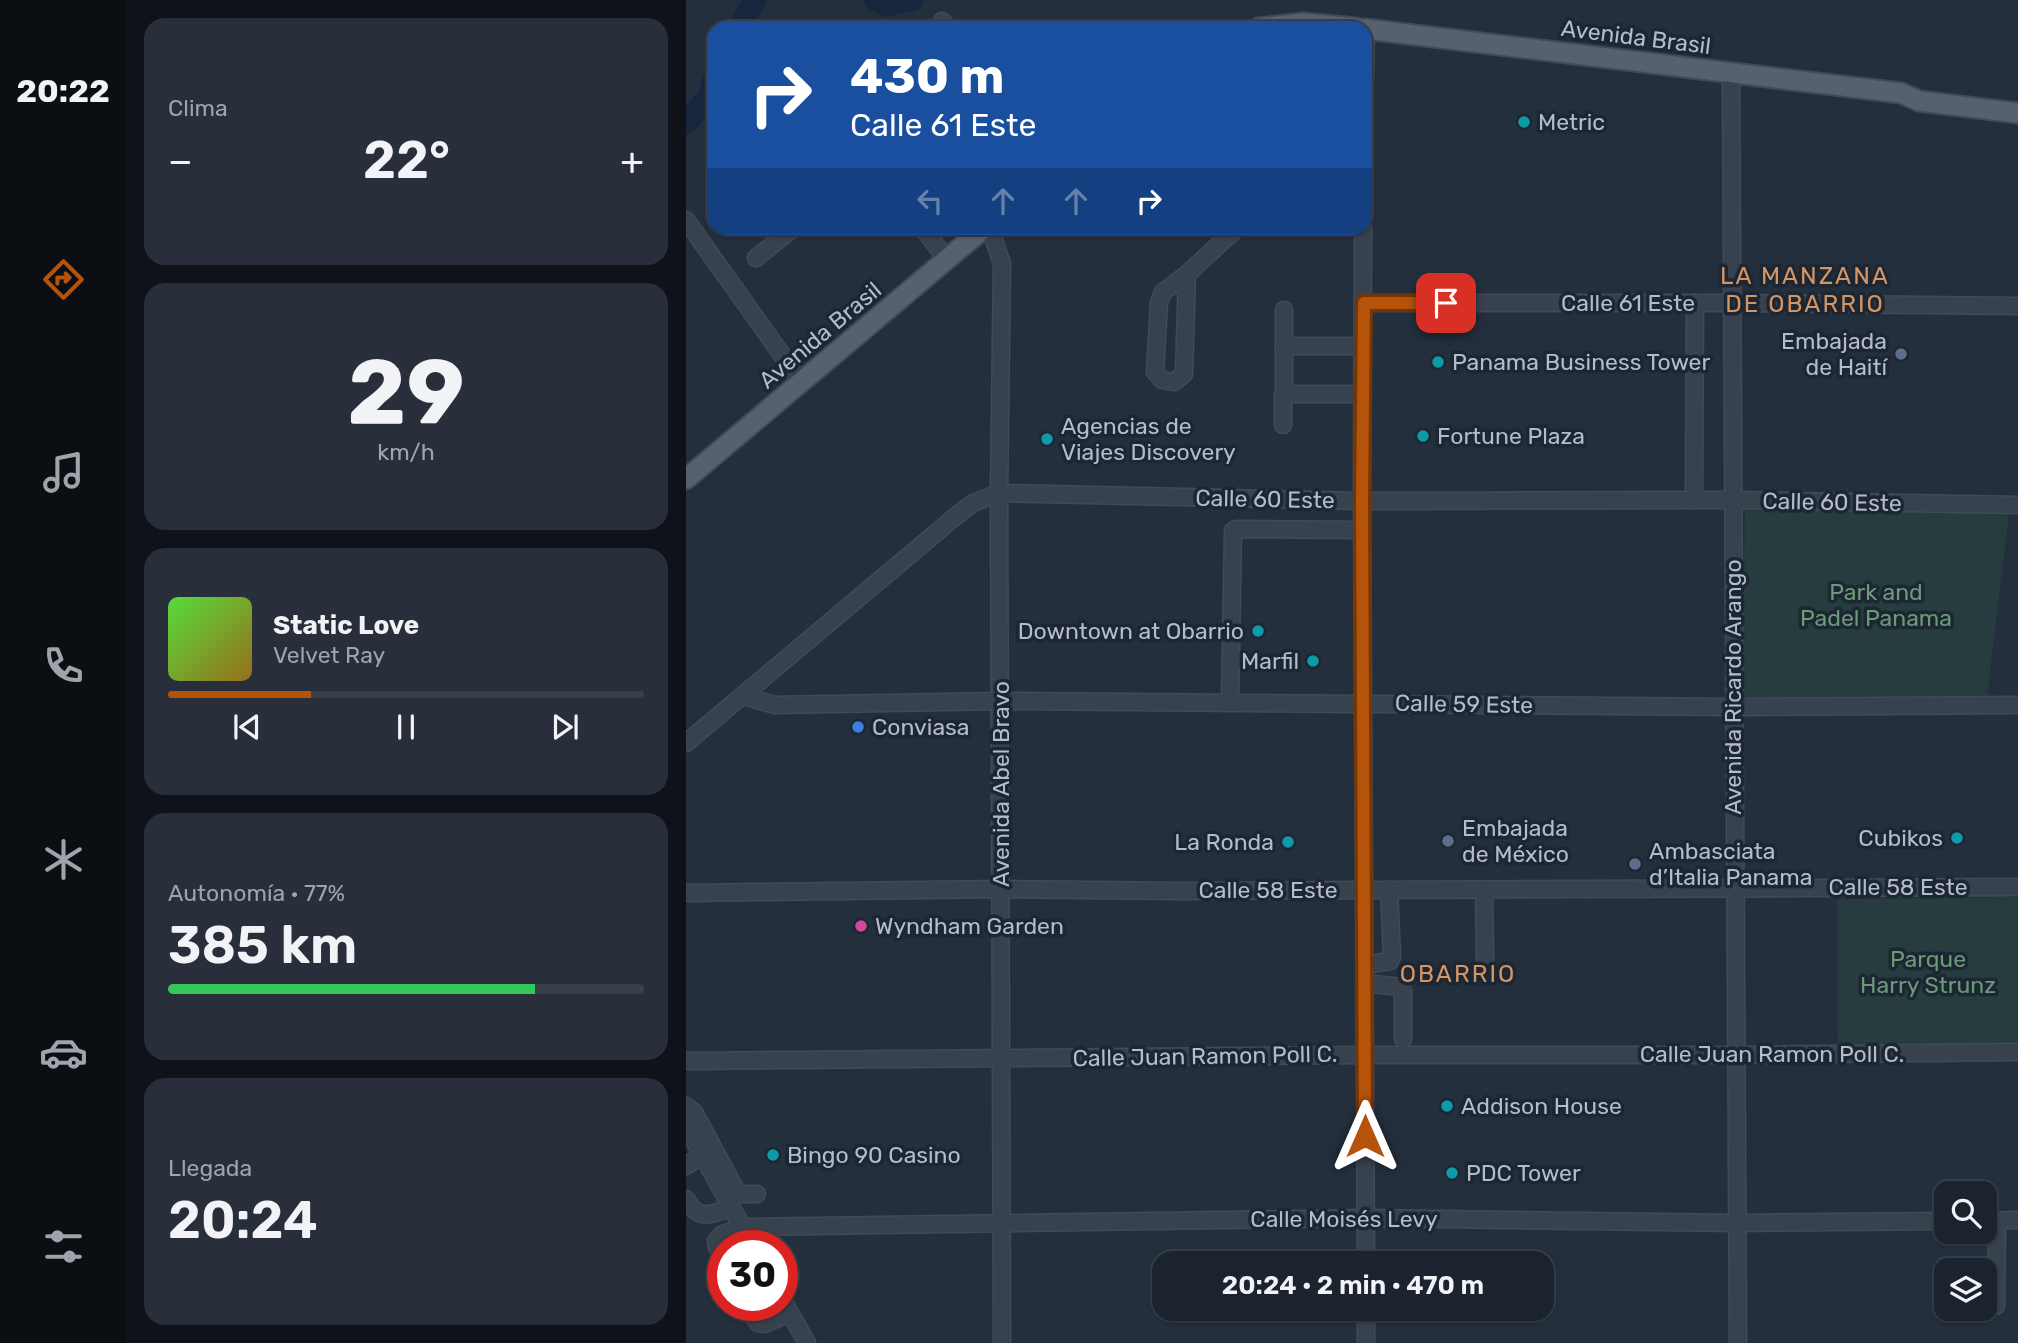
<!DOCTYPE html>
<html lang="es">
<head>
<meta charset="utf-8">
<style>
  :root { --surface:#1b232e; --page:#282f3a; --text:#f1f3f6; --muted:#a0a4aa; --line:#39404a; --accent:#b45309 }
  body { margin:0; font-family:Rubik,sans-serif; background:var(--page); color:var(--text); height:100vh; display:flex; flex-direction:column; font-size:26px; white-space:nowrap }
  * { box-sizing:border-box; margin:0 }
  p { font-size:23px; color:var(--muted) }
  .icon { flex:none; width:38px; height:38px; fill:none; stroke:currentColor; stroke-width:2; stroke-linecap:round; stroke-linejoin:round }
  .map { position:relative; flex:1; overflow:hidden }
  .panel { display:flex; flex-direction:column; gap:18px; padding:18px; background:#0f1319; width:560px }
  .panel>* { flex:none }
  .banner { position:absolute; left:21px; top:21px; width:665px; height:214px; border-radius:21px; box-shadow:0 2px 5px #0004,0 0 0 2px var(--line); background:#1a4fa0; color:#fff; overflow:hidden }
  .tools { position:absolute; left:1248px; top:1181px; display:grid; gap:14px }
  .tools a { display:grid; place-items:center; width:63px; height:63px; border-radius:14px; background:var(--surface); box-shadow:0 2px 5px #0004,0 0 0 2px var(--line); font-size:35px }
  .speed { position:absolute; left:21px; top:1230px; display:flex; gap:14px; font-size:35px; font-weight:700; text-align:center }
  .speed>* { display:grid; place-content:center; width:91px; height:91px; border-radius:50%; background:var(--surface); box-shadow:0 2px 5px #0004,0 0 0 2px var(--line); line-height:1 }
  .speed .limit { border:10px solid #d22; background:#fff; color:#111 }
  .pin { position:absolute; display:grid; place-items:center; width:60px; height:60px; color:#fff; margin:-30px; border-radius:14px; box-shadow:0 4px 10px #0006 }
  .me { position:absolute; width:77px; margin:-38px; rotate:0deg; stroke-linejoin:round; filter:drop-shadow(0 0 5px #0008) }
  .turn { display:flex; align-items:center; gap:24px; height:147px; padding:0 28px; font-size:32px }
  .turn .icon { width:91px; height:91px; stroke-width:2.5 }
  .turn b { display:block; font-size:49px; line-height:60px }
  .lanes { display:flex; align-items:center; height:66px; padding:0 28px; background:#0003; justify-content:center; gap:35px; direction:ltr }
  .lanes .off { opacity:.35 }
  .big { font-size:52px; font-weight:600; line-height:1.1 }
  .panel .widget { flex:1; display:flex; flex-direction:column; justify-content:center; gap:10px; min-width:0; padding:0 24px; border-radius:21px; background:var(--page) }
  .panel .dial { align-items:center; gap:0 }
  .dial b { font-size:91px; line-height:1 }
  .song { display:flex; align-items:center; gap:21px }
  .cover { width:84px; height:84px; border-radius:10px; background:linear-gradient(135deg,hsl(110 70% 55%),hsl(40 70% 35%)) }
  .played { height:7px; border-radius:4px; background:linear-gradient(90deg,var(--accent) 30%,var(--line) 30%) }
  .keys { display:flex; justify-content:space-around; direction:ltr }
  .heat { display:flex; justify-content:space-between; align-items:center; font-size:38px; direction:ltr }
  .charge { height:10px; border-radius:5px; background:linear-gradient(90deg,#34c759 77%,var(--line) 0) }
  .trip { position:absolute; left:466px; top:1251px; width:402px; height:70px; border-radius:21px; background:var(--surface); box-shadow:0 2px 5px #0004,0 0 0 2px var(--line); font-weight:600; line-height:70px; text-align:center }
  main { display:flex; flex:1; min-height:0 }
  .menu { display:flex; flex-direction:column; width:126px; justify-content:space-around; align-items:center; background:#0b0e12; color:var(--muted) }
  .menu .icon { width:49px; height:49px }
  .menu .current { color:var(--accent) }
  .menu b { font-size:32px; color:var(--text) }
  .map>svg:first-child { display:block }
  .green { fill:#263c3f }
  .lines { fill:none; stroke-linecap:round; stroke-linejoin:round }
  .river { stroke:#17263c; stroke-width:23 }
  .minor-casing { stroke:#414a57; stroke-width:19 }
  .major-casing { stroke:#414a57; stroke-width:23 }
  .minor { stroke:#38414e; stroke-width:16 }
  .major { stroke:#56606e; stroke-width:19 }
  .route-casing { stroke:#753606; stroke-width:18 }
  .route { stroke:#b45309; stroke-width:12 }
  .culture-dot { fill:#0f9aa8; stroke:#1d2633; stroke-width:2.5 }
  .service-dot { fill:#5c6f8a; stroke:#1d2633; stroke-width:2.5 }
  .shop-dot { fill:#3f7fe0; stroke:#1d2633; stroke-width:2.5 }
  .hotel-dot { fill:#d1479c; stroke:#1d2633; stroke-width:2.5 }
  .labels { text-anchor:middle; stroke-width:7; stroke-linejoin:round; paint-order:stroke }
  .street-label { font-size:23px; fill:#b4bcc9; stroke:#1d2633 }
  .poi-label { font-size:23px; fill:#b4bcc9; stroke:#1d2633; text-anchor:start }
  .park-label { font-size:23px; fill:#6b9a76; stroke:#1d2633 }
  .neighbourhood-label { font-size:24px; letter-spacing:2px; fill:#d59563; stroke:#1d2633 }
</style>
</head>
<body>
<main>
<nav class="menu">
<b>20:22</b>
<svg class="icon current" aria-label="directions" viewBox="0 0 24 24"><path d="M12 3l9 9-9 9-9-9zM9 14v-3h6M13 9l2 2-2 2"/></svg>
<svg class="icon" aria-label="music" viewBox="0 0 24 24"><path d="M9 18V5l10-2v13"/><circle cx="6" cy="18" r="3"/><circle cx="16" cy="16" r="3"/></svg>
<svg class="icon" aria-label="phone" viewBox="0 0 24 24"><path d="M5 4h4l2 5-3 2q2 4 5 5l2-3 5 2v4C11 20 4 13 5 4z"/></svg>
<svg class="icon" aria-label="climate" viewBox="0 0 24 24"><path d="M12 3v18M4 7l16 10M4 17L20 7"/></svg>
<svg class="icon" aria-label="car" viewBox="0 0 24 24"><path d="M5 17H2v-5l4-1 3-4h7l3 4 3 1v5h-3M9 17h6M6 11h13"/><circle cx="7" cy="17" r="2"/><circle cx="17" cy="17" r="2"/></svg>
<svg class="icon" aria-label="filters" viewBox="0 0 24 24"><path d="M4 7h16M4 17h16"/><circle cx="9" cy="7" r="2"/><circle cx="15" cy="17" r="2"/></svg>
</nav>
<section class="panel">
<div class="widget"><p>Clima</p>
<div class="heat"><a>−</a><b class="big">22°</b><a>+</a></div>
</div>
<div class="widget dial"><b>29</b><p>km/h</p></div>
<div class="widget">
<div class="song"><i class="cover"></i><div><b>Static Love</b><p>Velvet Ray</p></div></div>
<div class="played"></div>
<div class="keys"><svg class="icon" aria-label="previous" viewBox="0 0 24 24"><path d="M18 5L8 12l10 7zM5 5v14"/></svg><svg class="icon" aria-label="pause" viewBox="0 0 24 24"><path d="M8 5v14M16 5v14"/></svg><svg class="icon" aria-label="next" viewBox="0 0 24 24"><path d="M6 5l10 7-10 7zM19 5v14"/></svg></div>
</div>
<div class="widget"><p>Autonomía · 77%</p><b class="big">385 km</b><div class="charge"></div></div>
<div class="widget"><p>Llegada</p><b class="big">20:24</b></div>
</section>
<div class="map">
<svg width="1332" height="1343" viewBox="0 0 1332 1343">
  <rect width="100%" height="100%" fill="#242f3e"/>
  <g class="green">
    <polygon points="1059,509 1323,513 1301,697 1056,700"/>
    <polygon points="1332,897 1332,1045 1152,1047 1151,899"/>
  </g>
  <g class="lines">
    <g class="river">
      <polyline points="190,0 200,5 226,0"/>
      <polyline points="53,28 69,0"/>
      <polyline points="0,123 23,97 28,81"/>
    </g>
    <g class="minor-casing">
      <g id="minor">
        <polyline points="256,21 262,28"/>
        <polyline points="1045,73 1052,1343"/>
        <polyline points="679,79 680,29"/>
        <polyline points="0,220 116,383"/>
        <polyline points="237,228 261,260"/>
        <polyline points="304,228 316,264 313,493 316,1343"/>
        <polyline points="677,228 676,501 680,1264"/>
        <polyline points="70,258 107,228"/>
        <polyline points="501,274 498,374 488,382 476,380 469,372 473,303 477,292 501,274 551,228"/>
        <polyline points="678,303 1045,303 1332,306"/>
        <polyline points="598,310 598,386"/>
        <polyline points="598,346 677,346"/>
        <polyline points="597,425 597,394 677,394"/>
        <polyline points="1008,500 1009,303"/>
        <polyline points="58,696 88,705 315,701 1048,707 1332,705"/>
        <polyline points="544,703 547,531 550,529 676,530"/>
        <polyline points="0,743 270,516 287,503 313,493 676,501 1046,500 1332,505"/>
        <polyline points="798,889 799,960"/>
        <polyline points="0,893 316,889 496,891 1332,887"/>
        <polyline points="679,965 704,961 706,956 703,890"/>
        <polyline points="679,983 715,987 717,990 717,1039"/>
        <polyline points="0,1061 679,1055 1050,1055 1332,1052"/>
        <polyline points="0,1106 8,1112 52,1194"/>
        <polyline points="0,1126 67,1246"/>
        <polyline points="0,1166 16,1155"/>
        <polyline points="43,1194 71,1194"/>
        <path d="M0 1199C13 1222 24 1214 45 1208"/>
        <polyline points="1298,1221 1332,1220"/>
        <polyline points="37,1259 31,1247 30,1241 35,1235 56,1227 680,1218 1051,1223 1260,1221"/>
        <polyline points="96,1299 121,1343"/>
        <polyline points="60,1306 72,1323 78,1324 104,1313"/>
        <polyline points="1310,1306 1311,1221"/>
        <polyline points="680,1309 680,1343"/>
      </g>
    </g>
    <g class="major-casing">
      <g id="major">
        <polyline points="573,28 617,23 670,28"/>
        <polyline points="679,29 1215,93 1233,101 1332,113"/>
        <polyline points="0,479 298,228"/>
      </g>
    </g>
    <use href="#minor" class="minor"/>
    <use href="#major" class="major"/>
  </g>
  <g class="lines">
    <g class="route-casing">
      <polyline id="route" points="679,1136 676,501 678,303 760,303"/>
    </g>
    <use href="#route" class="route"/>
  </g>
  <g class="culture-dot">
    <circle cx="838" cy="122" r="7"/>
    <circle cx="752" cy="362" r="7"/>
    <circle cx="737" cy="436" r="7"/>
    <circle cx="361" cy="439" r="7"/>
    <circle cx="572" cy="631" r="7"/>
    <circle cx="627" cy="661" r="7"/>
    <circle cx="1271" cy="838" r="7"/>
    <circle cx="602" cy="842" r="7"/>
    <circle cx="761" cy="1106" r="7"/>
    <circle cx="87" cy="1155" r="7"/>
    <circle cx="766" cy="1173" r="7"/>
  </g>
  <g class="service-dot">
    <circle cx="1215" cy="354" r="7"/>
    <circle cx="762" cy="841" r="7"/>
    <circle cx="949" cy="864" r="7"/>
  </g>
  <circle class="shop-dot" cx="172" cy="727" r="7"/>
  <circle class="hotel-dot" cx="175" cy="926" r="7"/>
  <g class="labels">
    <g class="street-label">
      <text transform="translate(950 37) rotate(7)" y="8">Avenida Brasil</text>
      <text x="942" y="311">Calle 61 Este</text>
      <text transform="translate(134 335) rotate(-40)" y="8">Avenida Brasil</text>
      <text transform="translate(579 499) rotate(1)" y="8">Calle 60 Este</text>
      <text transform="translate(1146 502) rotate(1)" y="8">Calle 60 Este</text>
      <text transform="translate(1047 687) rotate(-90)" y="8">Avenida Ricardo Arango</text>
      <text transform="translate(778 704) rotate(1)" y="8">Calle 59 Este</text>
      <text transform="translate(315 784) rotate(-90)" y="8">Avenida Abel Bravo</text>
      <text x="1212" y="895">Calle 58 Este</text>
      <text x="582" y="898">Calle 58 Este</text>
      <text x="1086" y="1062">Calle Juan Ramon Poll C.</text>
      <text transform="translate(519 1056) rotate(-1)" y="8">Calle Juan Ramon Poll C.</text>
      <text x="658" y="1227">Calle Moisés Levy</text>
    </g>
    <g class="poi-label">
      <text x="852" y="130">Metric</text>
      <text x="1201" y="349" text-anchor="end">Embajada<tspan x="1201" dy="26">de Haití</tspan></text>
      <text x="766" y="370">Panama Business Tower</text>
      <text x="375" y="434">Agencias de<tspan x="375" dy="26">Viajes Discovery</tspan></text>
      <text x="751" y="444">Fortune Plaza</text>
      <text x="558" y="639" text-anchor="end">Downtown at Obarrio</text>
      <text x="613" y="669" text-anchor="end">Marfil</text>
      <text x="186" y="735">Conviasa</text>
      <text x="776" y="836">Embajada<tspan x="776" dy="26">de México</tspan></text>
      <text x="1257" y="846" text-anchor="end">Cubikos</text>
      <text x="588" y="850" text-anchor="end">La Ronda</text>
      <text x="963" y="859">Ambasciata<tspan x="963" dy="26">d’Italia Panama</tspan></text>
      <text x="189" y="934">Wyndham Garden</text>
      <text x="775" y="1114">Addison House</text>
      <text x="101" y="1163">Bingo 90 Casino</text>
      <text x="780" y="1181">PDC Tower</text>
    </g>
    <g class="park-label">
      <text x="1190" y="600">Park and<tspan x="1190" dy="26">Padel Panama</tspan></text>
      <text x="1242" y="967">Parque<tspan x="1242" dy="26">Harry Strunz</tspan></text>
    </g>
    <g class="neighbourhood-label">
      <text x="1119" y="284">LA MANZANA<tspan x="1119" dy="28">DE OBARRIO</tspan></text>
      <text x="772" y="982">OBARRIO</text>
    </g>
  </g>
</svg>
<div class="tools">
<a><svg class="icon" aria-label="search" viewBox="0 0 24 24"><circle cx="10" cy="10" r="6"/><path d="M15 15l6 6"/></svg></a>
<a><svg class="icon" aria-label="layers" viewBox="0 0 24 24"><path d="M12 4l9 5-9 5-9-5zM3 14l9 5 9-5"/></svg></a>
</div>
<div class="speed"><div class="limit">30</div></div>
<div class="pin" style="left:760px;top:303px;background:#d93025"><svg class="icon" aria-label="arrive" viewBox="0 0 24 24"><path d="M6 21V4h12l-3 4 3 4H6"/></svg></div>
<svg class="me" style="left:679px;top:1136px" viewBox="-20 -20 40 40"><path d="M0-17L14 15 0 8-14 15z" fill="#b45309" stroke="#fff" stroke-width="4"/></svg>
<div class="trip">20:24 · 2 min · 470 m</div>
<div class="banner">
<div class="turn"><svg class="icon" aria-label="right" viewBox="0 0 24 24"><path d="M7 20v-9h11M14 6l5 5-5 5"/></svg><div><b>430 m</b>Calle 61 Este</div></div>
<div class="lanes"><svg class="icon off" aria-label="left" viewBox="0 0 24 24"><path d="M17 20v-9H6M10 6l-5 5 5 5"/></svg><svg class="icon off" aria-label="ahead" viewBox="0 0 24 24"><path d="M12 20V5M6 11l6-6 6 6"/></svg><svg class="icon off" aria-label="ahead" viewBox="0 0 24 24"><path d="M12 20V5M6 11l6-6 6 6"/></svg><svg class="icon" aria-label="right" viewBox="0 0 24 24"><path d="M7 20v-9h11M14 6l5 5-5 5"/></svg></div>
</div>
</div>
</main>
</body>
</html>
